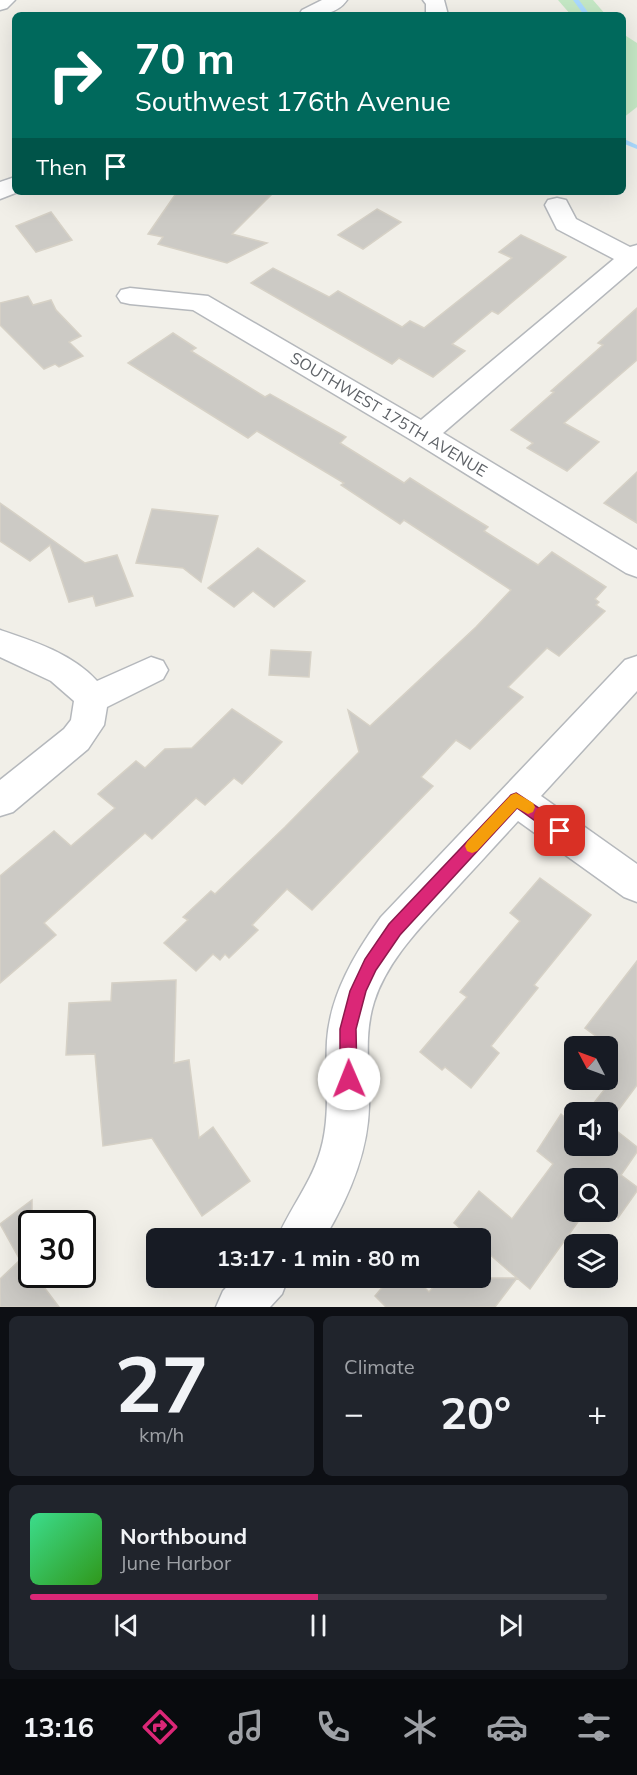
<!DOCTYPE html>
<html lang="en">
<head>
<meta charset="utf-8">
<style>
  :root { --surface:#171b24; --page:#20242c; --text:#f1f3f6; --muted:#9ea1a6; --line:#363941; --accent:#db2777 }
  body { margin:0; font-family:Mulish,sans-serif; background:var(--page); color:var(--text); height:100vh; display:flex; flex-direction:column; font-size:22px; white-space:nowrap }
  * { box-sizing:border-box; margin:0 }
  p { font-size:20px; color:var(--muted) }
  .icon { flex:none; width:33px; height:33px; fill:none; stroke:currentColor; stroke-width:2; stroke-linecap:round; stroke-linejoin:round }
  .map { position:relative; height:1307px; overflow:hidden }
  .drawer { display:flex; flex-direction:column; gap:9px; padding:9px; background:#0d0f14; flex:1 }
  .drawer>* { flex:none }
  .guide { position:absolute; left:12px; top:12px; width:614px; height:183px; border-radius:9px; box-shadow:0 6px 24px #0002; background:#00695c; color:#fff; overflow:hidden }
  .needle { width:39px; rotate:311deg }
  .fabs { position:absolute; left:564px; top:1036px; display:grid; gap:12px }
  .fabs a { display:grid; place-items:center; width:54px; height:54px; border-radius:9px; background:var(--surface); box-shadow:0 6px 24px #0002; font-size:30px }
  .speed { position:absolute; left:18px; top:1210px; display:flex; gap:12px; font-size:30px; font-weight:700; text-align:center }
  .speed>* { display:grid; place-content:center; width:78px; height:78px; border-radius:50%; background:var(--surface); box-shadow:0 6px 24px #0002; line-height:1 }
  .speed .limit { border:3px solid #111; border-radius:9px; background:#fff; color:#111 }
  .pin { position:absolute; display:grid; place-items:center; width:51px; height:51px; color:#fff; margin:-26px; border-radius:12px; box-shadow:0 3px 9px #0006 }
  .me { position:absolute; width:66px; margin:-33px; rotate:359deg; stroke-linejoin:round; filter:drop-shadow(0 0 4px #0008) }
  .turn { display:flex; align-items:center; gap:21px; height:126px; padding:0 24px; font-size:27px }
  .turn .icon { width:78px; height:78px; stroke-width:2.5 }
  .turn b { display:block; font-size:42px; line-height:51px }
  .then { display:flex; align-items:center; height:57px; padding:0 24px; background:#0003; gap:12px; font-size:22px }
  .big { font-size:45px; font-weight:700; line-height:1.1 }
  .drawer .widget { flex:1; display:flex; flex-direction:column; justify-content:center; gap:9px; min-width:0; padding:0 21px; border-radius:9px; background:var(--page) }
  .drawer .dial { align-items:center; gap:0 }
  .dial b { font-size:78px; line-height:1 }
  .song { display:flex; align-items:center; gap:18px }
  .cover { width:72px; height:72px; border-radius:9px; background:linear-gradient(135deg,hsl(150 70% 55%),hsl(110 70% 35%)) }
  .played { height:6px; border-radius:3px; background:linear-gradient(90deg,var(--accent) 50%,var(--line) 50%) }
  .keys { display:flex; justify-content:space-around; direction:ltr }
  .heat { display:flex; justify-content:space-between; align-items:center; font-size:33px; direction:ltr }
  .drawer .tiles { flex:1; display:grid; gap:9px; grid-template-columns:1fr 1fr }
  .widget:last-child { grid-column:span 2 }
  .trip { position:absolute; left:146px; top:1228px; width:345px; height:60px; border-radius:9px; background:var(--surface); box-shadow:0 6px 24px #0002; font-weight:700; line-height:60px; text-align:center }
  .tab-bar { display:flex; height:96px; justify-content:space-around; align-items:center; background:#090b0e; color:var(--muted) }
  .tab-bar .icon { width:42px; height:42px }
  .tab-bar .active { color:var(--accent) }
  .tab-bar b { font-size:27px; color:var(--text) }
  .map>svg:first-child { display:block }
  .green { fill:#c5e8c5 }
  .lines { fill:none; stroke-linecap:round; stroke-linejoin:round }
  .stream { fill:#aadaff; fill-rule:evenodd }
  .building { fill:#cccac5; stroke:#d6d1c6; stroke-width:1.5 }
  .street-casing { stroke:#b5b8bc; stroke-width:3 }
  .street { fill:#fff; fill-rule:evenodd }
  .route { fill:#db2777; stroke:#8e194d; stroke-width:1.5 }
  .slow { fill:#f59e0b }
  .labels { text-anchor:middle; stroke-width:4.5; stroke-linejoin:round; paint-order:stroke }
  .street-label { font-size:16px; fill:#5f6368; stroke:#fff }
</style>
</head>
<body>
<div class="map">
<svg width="637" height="1307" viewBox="0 0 637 1307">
  <rect width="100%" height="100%" fill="#f1efe8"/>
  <g class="green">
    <polygon points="558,0 593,0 606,15 571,15"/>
    <polygon points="623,34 637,43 637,107 623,118"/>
  </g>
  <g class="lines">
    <g class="stream">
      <polygon points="573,0 579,0 590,15 584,15"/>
      <polygon points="622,138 637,145 637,149 622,143"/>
    </g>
  </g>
  <g class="building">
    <polygon points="177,192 274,192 232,234 267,243 227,263 158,244 163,237 148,234"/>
    <polygon points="377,209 401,222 363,249 338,235"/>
    <polygon points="51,212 72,240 36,252 16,226"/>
    <polygon points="521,235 566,257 498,314 492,311 452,344 465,351 433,377 399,358 392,364 251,283 273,268 329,297 338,291 402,327 410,321 424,328 512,258 499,252"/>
    <polygon points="28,296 33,305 51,300 56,310 81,336 69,342 83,356 59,367 55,364 44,369 0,325 0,303"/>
    <polygon points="637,308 637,360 564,423 599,442 567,471 527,448 533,443 511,430 554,392 551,391 603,345 598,343"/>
    <polygon points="173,333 196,348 191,351 265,397 270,394 346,437 340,443 404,483 410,478 454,506 488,527 484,531 538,565 552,552 606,587 595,599 599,602 596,605 605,611 559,656 547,648 508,687 523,697 470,749 456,740 421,777 433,786 312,910 287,889 252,925 258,930 229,958 225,954 220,960 213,954 196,971 164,943 188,920 183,917 211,891 215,894 285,827 359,752 348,710 370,726 476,627 511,590 404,520 400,524 341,485 344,483 257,431 248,438 128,363"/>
    <polygon points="637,472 637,523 604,503"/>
    <polygon points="0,503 85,563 117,555 133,596 96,606 93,596 69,602 50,545 30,561 0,541"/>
    <polygon points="152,509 218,516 201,582 183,568 136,563"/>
    <polygon points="258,548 305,581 274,607 253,591 234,607 208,588"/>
    <polygon points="271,650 311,652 309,677 269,675"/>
    <polygon points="232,709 282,742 242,784 234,778 205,805 196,798 152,839 145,833 44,923 56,935 0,983 0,876 54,831 71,846 115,808 98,794 136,761 145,768 165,749 192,748"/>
    <polygon points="540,878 591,915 534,985 538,988 491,1046 499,1053 471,1088 445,1067 442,1070 420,1052 467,997 460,992 520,921 510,913"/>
    <polygon points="637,961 637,1085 608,1124 637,1147 637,1152 621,1175 637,1187 637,1191 618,1218 608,1209 608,1179 574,1179 574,1212 585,1212 530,1289 517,1278 495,1307 386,1307 375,1296 390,1278 415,1278 429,1292 441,1278 517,1278 480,1246 480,1239 472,1239 454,1223 479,1191 512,1219 553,1164 537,1151 561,1114 574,1125 574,1146 608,1146 608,1113 586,1113 608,1085 608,1045 585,1028"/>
    <polygon points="176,980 174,1063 189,1060 199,1138 213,1127 250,1181 202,1216 152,1138 103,1146 95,1054 66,1055 69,1003 111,1001 112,983"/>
    <polygon points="32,1200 32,1275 35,1275 59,1307 0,1307 0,1279 20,1260 0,1224"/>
  </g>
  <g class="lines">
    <g class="street-casing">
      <g id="street">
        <polygon points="0,0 15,0 7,8 0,10"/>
        <path d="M322 0H347C336 16 317 15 299 15L302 10Z"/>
        <polygon points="423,0 444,0 448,15 426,15 426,4"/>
        <polygon points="15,177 15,192 18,192 0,199 0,182"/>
        <polygon points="557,198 566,200 576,219 630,247 637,245 637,266 443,433 637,550 637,577 626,573 413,441 193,310 130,304 121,302 117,296 121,290 130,288 208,296 421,420 614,259 557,229 545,205 548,200"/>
        <path d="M0 630C33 641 73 654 97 681L151 657 163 661 168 670 163 679 107 707 104 725 88 749 13 812 0 816V780L64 729 71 720 74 701 51 681 0 657Z"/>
        <path d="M637 656V691L541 796 637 864V902L624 897 518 821C496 845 473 870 450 895 421 927 388 959 374 1002 363 1037 370 1071 369 1106 368 1154 348 1199 324 1239H277C290 1208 312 1182 321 1149 331 1113 325 1078 327 1041 330 995 355 953 381 917L625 660Z"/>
        <polygon points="235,1278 288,1278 282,1294 270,1307 216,1307 223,1291"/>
      </g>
    </g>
    <use href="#street" class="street"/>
  </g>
  <polygon class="route" points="516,793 566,826 568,831 566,835 560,837 555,835 517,808 400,935 376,970 366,991 356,1029 357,1079 355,1085 349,1088 343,1085 340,1079 340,1029 350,991 365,959 389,924 511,795"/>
  <polygon class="slow" points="516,793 533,803 535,807 533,812 528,814 517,808 477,851 472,853 467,851 465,846 467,842 511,795"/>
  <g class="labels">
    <g class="street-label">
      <text transform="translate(389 414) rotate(31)" y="6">SOUTHWEST 175TH AVENUE</text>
    </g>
  </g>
</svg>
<div class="fabs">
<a><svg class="needle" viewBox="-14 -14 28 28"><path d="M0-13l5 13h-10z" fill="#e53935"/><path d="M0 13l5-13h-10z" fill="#9ea1a6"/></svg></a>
<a><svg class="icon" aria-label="sound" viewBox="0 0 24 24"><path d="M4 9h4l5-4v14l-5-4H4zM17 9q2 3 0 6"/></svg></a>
<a><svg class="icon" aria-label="search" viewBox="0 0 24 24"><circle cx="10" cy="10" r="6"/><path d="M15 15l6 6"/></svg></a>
<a><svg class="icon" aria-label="layers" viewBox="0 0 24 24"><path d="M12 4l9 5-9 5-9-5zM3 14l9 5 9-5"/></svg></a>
</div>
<div class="speed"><div class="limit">30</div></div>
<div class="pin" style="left:560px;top:831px;background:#d93025"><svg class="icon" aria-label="arrive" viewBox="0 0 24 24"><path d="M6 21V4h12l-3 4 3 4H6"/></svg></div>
<svg class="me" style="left:349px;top:1079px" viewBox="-20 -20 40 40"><circle r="19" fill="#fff"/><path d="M0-13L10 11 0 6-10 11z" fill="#db2777"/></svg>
<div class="trip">13:17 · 1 min · 80 m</div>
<div class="guide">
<div class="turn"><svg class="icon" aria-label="right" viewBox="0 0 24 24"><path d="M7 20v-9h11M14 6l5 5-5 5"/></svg><div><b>70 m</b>Southwest 176th Avenue</div></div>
<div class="then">Then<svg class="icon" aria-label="arrive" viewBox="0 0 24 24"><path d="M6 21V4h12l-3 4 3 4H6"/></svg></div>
</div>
</div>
<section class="drawer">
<div class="tiles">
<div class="widget dial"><b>27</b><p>km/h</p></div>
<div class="widget"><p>Climate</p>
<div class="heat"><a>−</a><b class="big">20°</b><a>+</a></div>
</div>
<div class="widget">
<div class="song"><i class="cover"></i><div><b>Northbound</b><p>June Harbor</p></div></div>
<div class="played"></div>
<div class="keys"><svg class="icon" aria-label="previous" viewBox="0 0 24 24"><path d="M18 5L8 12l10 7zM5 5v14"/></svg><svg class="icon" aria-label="pause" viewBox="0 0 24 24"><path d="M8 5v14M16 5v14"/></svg><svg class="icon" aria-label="next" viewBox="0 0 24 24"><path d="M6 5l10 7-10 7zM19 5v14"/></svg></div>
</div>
</div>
</section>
<nav class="tab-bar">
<b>13:16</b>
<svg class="icon active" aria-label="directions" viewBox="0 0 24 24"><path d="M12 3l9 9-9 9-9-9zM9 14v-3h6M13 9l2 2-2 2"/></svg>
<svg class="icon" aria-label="music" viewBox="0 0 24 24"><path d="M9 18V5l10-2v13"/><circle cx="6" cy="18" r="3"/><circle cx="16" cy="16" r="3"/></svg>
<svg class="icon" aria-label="phone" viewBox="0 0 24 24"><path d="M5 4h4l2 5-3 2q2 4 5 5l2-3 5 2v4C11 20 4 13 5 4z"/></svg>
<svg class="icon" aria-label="climate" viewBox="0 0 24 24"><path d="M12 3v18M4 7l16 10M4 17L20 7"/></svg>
<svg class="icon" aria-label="car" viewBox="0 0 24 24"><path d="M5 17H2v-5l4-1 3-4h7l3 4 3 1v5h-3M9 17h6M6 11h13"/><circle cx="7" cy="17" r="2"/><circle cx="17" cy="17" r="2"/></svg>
<svg class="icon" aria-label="filters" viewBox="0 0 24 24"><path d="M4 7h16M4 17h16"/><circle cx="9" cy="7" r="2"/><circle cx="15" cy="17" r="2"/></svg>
</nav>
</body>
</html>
